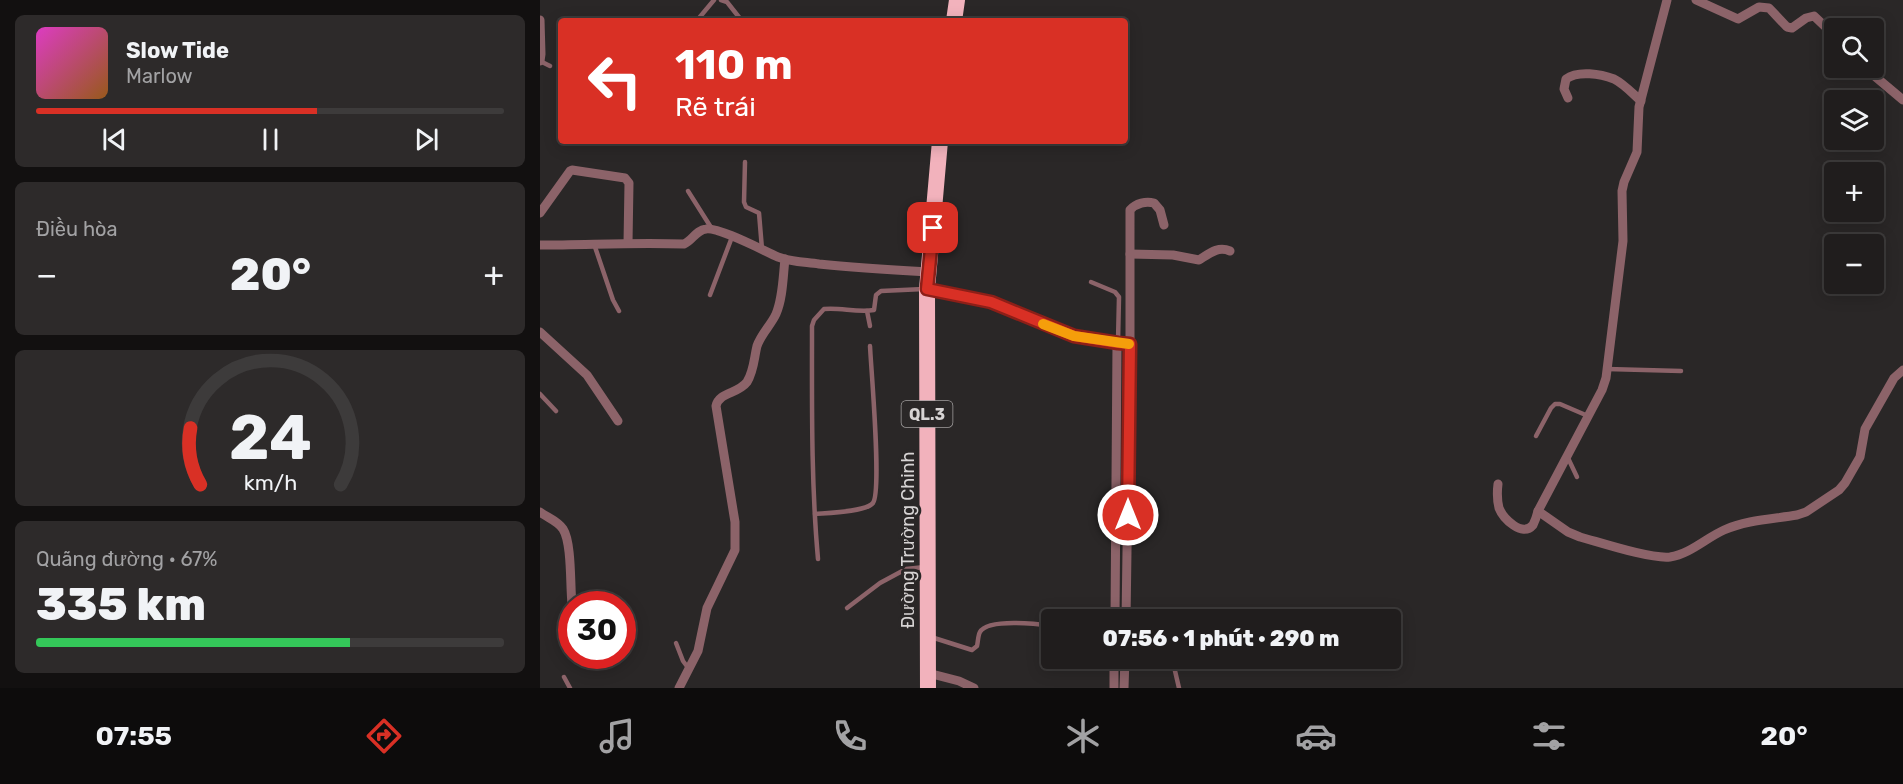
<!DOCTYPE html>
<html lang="vi">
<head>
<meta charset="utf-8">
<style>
  :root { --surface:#201d1d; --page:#2d2a2a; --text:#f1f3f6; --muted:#a2a2a4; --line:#3d3b3b; --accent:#d93025 }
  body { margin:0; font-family:Rubik,sans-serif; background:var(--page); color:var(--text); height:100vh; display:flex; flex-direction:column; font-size:22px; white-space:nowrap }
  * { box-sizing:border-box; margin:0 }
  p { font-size:20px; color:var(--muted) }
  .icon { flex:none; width:33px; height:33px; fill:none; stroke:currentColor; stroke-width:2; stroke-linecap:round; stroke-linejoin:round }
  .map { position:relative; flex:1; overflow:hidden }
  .details { display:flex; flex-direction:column; gap:15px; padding:15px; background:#121010; width:540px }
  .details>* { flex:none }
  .guide { position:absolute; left:18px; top:18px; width:570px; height:126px; border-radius:6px; box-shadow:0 3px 15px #0003,0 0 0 2px var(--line); background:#d93025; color:#fff; overflow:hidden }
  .fabs { position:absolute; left:1284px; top:18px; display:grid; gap:12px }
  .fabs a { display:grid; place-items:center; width:60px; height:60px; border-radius:6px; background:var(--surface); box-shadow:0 3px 15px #0003,0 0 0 2px var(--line); font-size:30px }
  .speed { position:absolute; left:18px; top:591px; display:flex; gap:12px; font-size:30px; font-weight:700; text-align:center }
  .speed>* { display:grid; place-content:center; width:78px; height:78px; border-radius:50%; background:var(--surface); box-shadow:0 3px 15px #0003,0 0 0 2px var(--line); line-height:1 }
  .speed .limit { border:9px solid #d22; background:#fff; color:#111 }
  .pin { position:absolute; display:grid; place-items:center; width:51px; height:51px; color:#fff; margin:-26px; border-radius:12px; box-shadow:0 3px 9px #0006 }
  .me { position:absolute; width:66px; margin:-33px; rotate:0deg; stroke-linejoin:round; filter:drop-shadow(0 0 4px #0008) }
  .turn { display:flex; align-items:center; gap:21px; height:126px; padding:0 18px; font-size:27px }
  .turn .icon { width:78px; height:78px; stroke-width:2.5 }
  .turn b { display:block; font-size:42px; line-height:51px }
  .big { font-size:45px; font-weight:800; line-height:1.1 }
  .details .widget { flex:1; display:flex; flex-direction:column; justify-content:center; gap:9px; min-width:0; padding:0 21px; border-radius:9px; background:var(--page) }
  .details .dial { align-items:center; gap:0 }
  .dial svg { height:156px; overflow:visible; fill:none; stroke:var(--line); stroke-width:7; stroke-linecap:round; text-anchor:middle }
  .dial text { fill:var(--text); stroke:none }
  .song { display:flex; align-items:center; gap:18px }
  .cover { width:72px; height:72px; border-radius:9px; background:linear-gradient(135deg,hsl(310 70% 55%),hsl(30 70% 35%)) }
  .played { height:6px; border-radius:3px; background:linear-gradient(90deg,var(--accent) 60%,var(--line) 60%) }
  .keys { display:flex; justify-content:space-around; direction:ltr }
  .heat { display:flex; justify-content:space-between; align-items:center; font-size:33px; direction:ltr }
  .charge { height:9px; border-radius:4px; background:linear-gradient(90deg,#34c759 67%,var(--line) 0) }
  .trip { position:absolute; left:501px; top:609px; width:360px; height:60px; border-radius:6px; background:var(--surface); box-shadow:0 3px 15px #0003,0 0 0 2px var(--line); font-weight:800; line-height:60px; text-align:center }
  .menu { display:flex; height:96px; justify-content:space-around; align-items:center; background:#0d0c0c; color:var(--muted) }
  .menu .icon { width:42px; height:42px }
  .menu .current { color:var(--accent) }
  .menu b { font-size:27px; color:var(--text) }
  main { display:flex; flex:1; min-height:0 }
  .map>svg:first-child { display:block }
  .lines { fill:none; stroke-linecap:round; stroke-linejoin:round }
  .service { stroke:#8c6369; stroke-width:4.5 }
  .minor { stroke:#8c6369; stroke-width:9 }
  .trunk { stroke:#f2b2bc; stroke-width:16 }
  .route-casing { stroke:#8d1f18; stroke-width:15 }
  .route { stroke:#d93025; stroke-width:10 }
  .slow { stroke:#f59e0b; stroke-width:10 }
  .labels { text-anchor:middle; stroke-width:6; stroke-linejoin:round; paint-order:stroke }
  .shield { fill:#2a2727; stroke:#a3a0a0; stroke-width:1.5 }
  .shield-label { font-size:16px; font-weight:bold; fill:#d7d4d4 }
  .street-label { font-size:18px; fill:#d7d4d4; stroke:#2a2727 }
</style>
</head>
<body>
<main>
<section class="details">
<div class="widget">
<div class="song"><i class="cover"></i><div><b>Slow Tide</b><p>Marlow</p></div></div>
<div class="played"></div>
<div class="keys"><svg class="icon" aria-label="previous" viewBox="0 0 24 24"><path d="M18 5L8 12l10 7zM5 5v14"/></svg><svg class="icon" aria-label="pause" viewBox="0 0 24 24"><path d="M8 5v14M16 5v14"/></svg><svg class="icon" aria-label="next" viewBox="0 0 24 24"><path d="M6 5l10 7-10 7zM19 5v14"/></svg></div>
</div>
<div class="widget"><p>Điều hòa</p>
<div class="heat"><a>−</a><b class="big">20°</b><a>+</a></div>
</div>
<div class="widget dial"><svg viewBox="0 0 100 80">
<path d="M14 69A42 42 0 1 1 86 69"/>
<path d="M14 69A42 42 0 0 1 9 40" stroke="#d93025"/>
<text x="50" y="56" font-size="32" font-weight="700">24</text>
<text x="50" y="72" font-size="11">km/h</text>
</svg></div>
<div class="widget"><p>Quãng đường · 67%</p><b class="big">335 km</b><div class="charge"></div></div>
</section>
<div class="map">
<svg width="1363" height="688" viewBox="0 0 1363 688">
  <rect width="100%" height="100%" fill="#2a2727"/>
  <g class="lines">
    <g class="service">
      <polyline points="181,0 187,2 202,21"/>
      <polyline points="159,18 174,0"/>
      <polyline points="0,61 10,66"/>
      <polyline points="19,64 21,63"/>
      <polyline points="205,162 204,202 206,207 219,213 222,249"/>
      <polyline points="148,191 172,229"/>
      <polyline points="54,244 73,300 79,311"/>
      <polyline points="551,282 575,292 579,297 578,342"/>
      <polyline points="170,295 192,237"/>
      <polyline points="327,311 330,326"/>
      <polyline points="1067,369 1141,371"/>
      <polyline points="0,394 16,411"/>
      <polyline points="996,436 1011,408 1015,404 1020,404 1048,416"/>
      <polyline points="1028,458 1037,477"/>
      <path d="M275 514C287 513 326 512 333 503 342 490 331 369 330 346"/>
      <path d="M278 559C271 482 272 403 272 326L274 320 284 309C300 307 317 313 334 310L336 295 341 291 384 289"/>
      <polyline points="307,608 340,583 366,569 385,567"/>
      <path d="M391 637 432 650 437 646C438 642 438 635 440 632 448 618 498 624 512 626"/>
      <polyline points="136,643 143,661 149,669"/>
      <polyline points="632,658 639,688"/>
      <polyline points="24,677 30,688"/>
    </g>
    <g class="minor">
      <polyline points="1156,0 1198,19 1219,7 1229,8 1247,27 1252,28 1266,18 1274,16 1294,35"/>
      <polyline points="0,20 1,54 0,61"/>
      <polyline points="1325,68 1363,100"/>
      <path d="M1028 98 1024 89 1026 79C1038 70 1061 74 1074 79 1084 84 1093 94 1101 101"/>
      <polyline points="0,213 30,171 32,170 85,178 89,183 88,243"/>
      <path d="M0 245C48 245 96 242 144 244 152 241 156 230 166 229 179 227 224 251 238 257 251 262 266 262 279 264 316 268 352 270 389 272"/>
      <path d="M590 254 633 255 659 260C670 253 678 246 690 251"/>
      <polyline points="387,289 451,302 534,336 583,343"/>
      <polyline points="0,332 47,375 78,421"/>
      <path d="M958 484C957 492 957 500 959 508 963 518 982 538 993 525 995 521 997 515 998 511L1062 390 1066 378 1083 241 1082 191 1084 182 1097 152 1099 107 1127 0"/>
      <path d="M998 511 1028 532 1040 537C1062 543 1110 559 1130 557 1150 554 1166 538 1184 530 1206 520 1233 519 1257 515L1266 512 1299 490 1305 483 1320 457 1325 429 1354 378 1363 370"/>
      <path d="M0 512C8 518 18 521 23 529 32 543 30 586 32 604"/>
      <polyline points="575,620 577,343"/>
      <path d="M586 620 590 344V210C596 203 606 201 614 203L620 210 624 225"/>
      <polyline points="388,673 419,681 434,688"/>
      <path d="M139 688 158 651 167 608 195 550V522L176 406C179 392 198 394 207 382 214 371 214 358 217 346 221 334 231 325 236 314 243 298 243 276 245 259"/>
      <polyline points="574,688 574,658"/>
      <polyline points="584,688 585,658"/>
    </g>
    <g class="trunk">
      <polyline points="414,21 417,0"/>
      <polyline points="388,688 387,289 400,141"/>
    </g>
  </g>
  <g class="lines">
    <g class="route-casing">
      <polyline id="route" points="393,228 387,289 451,302 534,336 578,343 590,344 588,515"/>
    </g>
    <use href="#route" class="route"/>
    <polyline class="slow" points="503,324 534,336 589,344"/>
  </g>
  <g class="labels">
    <rect class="shield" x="361.5" y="401" width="51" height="26" rx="4.5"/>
    <g class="shield-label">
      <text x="387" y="420">QL.3</text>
    </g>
    <g class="street-label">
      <text transform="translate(368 540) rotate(-90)" y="6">Đường Trường Chinh</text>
    </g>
  </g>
</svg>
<div class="fabs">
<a><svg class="icon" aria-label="search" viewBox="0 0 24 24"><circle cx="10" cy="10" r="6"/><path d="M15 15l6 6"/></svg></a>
<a><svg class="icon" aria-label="layers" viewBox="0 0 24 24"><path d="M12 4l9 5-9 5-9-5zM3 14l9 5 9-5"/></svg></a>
<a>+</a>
<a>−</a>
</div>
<div class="speed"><div class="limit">30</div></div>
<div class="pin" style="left:393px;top:228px;background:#d93025"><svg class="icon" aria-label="arrive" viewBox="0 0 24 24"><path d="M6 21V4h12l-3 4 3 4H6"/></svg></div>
<svg class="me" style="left:588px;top:515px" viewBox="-20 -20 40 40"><circle r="17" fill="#d93025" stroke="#fff" stroke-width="3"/><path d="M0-11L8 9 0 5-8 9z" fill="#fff"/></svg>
<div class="trip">07:56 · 1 phút · 290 m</div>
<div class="guide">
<div class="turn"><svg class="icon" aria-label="left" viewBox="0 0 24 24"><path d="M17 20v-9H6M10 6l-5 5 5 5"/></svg><div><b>110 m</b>Rẽ trái</div></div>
</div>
</div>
</main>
<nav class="menu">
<b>07:55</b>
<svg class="icon current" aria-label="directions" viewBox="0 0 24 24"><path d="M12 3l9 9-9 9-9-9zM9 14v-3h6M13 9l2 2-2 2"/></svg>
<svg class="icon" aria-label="music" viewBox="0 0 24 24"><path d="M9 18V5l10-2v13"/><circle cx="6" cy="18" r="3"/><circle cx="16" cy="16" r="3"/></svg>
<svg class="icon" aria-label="phone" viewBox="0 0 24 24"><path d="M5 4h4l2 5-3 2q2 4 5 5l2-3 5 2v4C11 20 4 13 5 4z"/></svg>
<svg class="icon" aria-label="climate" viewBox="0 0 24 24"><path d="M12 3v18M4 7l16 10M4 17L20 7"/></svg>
<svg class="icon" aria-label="car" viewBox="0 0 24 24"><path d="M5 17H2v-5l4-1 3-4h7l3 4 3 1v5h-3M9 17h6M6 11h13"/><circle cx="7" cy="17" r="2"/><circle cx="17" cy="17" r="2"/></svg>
<svg class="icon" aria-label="filters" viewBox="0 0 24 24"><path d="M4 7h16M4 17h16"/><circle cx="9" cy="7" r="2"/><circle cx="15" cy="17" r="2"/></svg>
<b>20°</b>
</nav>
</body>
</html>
